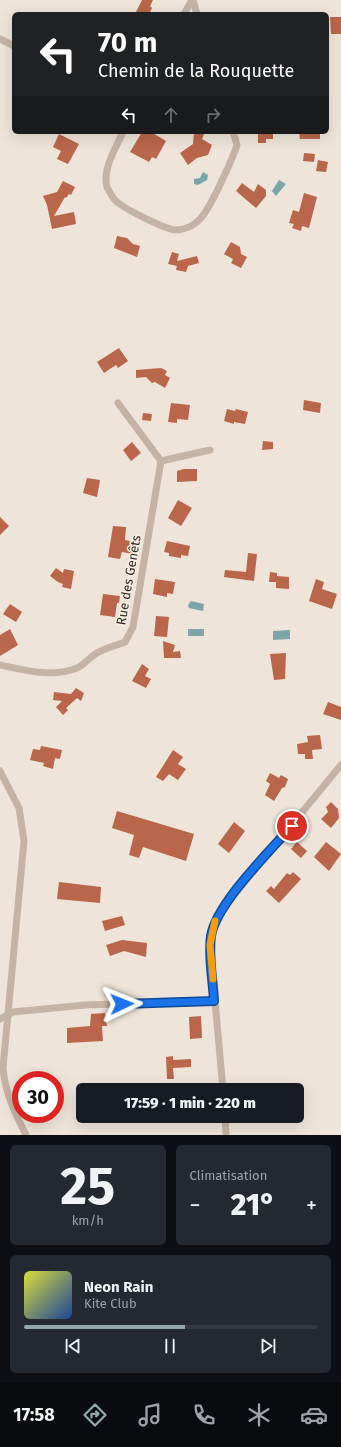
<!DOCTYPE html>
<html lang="fr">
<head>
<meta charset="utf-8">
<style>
  :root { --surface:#171b24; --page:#242831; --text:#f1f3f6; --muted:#9ea1a6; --line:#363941; --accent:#93a8ab }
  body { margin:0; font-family:"Fira Sans",sans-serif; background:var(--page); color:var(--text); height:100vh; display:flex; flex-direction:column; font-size:15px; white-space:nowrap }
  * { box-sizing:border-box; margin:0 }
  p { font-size:13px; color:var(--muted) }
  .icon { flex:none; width:22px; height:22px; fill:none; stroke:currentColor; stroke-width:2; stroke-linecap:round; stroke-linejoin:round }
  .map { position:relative; height:1135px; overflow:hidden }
  .sheet { display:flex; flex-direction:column; gap:10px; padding:10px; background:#0d0f14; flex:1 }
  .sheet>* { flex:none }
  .top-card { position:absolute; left:12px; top:12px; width:317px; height:122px; border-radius:6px; box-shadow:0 4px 16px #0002; background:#202124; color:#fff; overflow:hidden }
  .speed { position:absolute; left:12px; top:1071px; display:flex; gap:8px; font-size:20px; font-weight:700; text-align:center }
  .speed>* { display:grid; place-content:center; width:52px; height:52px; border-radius:50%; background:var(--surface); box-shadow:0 4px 16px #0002; line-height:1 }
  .speed .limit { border:6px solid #d22; background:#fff; color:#111 }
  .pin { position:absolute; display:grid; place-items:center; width:34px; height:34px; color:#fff; margin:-17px; border:2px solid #fff; border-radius:50%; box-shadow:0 1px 4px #0007 }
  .me { position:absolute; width:44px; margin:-22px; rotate:88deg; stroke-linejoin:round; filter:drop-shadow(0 0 3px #0008) }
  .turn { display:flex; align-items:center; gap:14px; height:84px; padding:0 20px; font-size:18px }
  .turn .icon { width:52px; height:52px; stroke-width:2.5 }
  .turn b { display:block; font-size:28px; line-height:34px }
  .lanes { display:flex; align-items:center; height:38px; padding:0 20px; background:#0003; justify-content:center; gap:20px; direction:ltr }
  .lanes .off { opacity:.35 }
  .big { font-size:30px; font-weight:800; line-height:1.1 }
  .sheet .card { flex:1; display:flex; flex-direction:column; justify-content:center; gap:6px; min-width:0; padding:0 14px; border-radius:6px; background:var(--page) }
  .sheet .dial { align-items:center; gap:0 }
  .dial b { font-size:52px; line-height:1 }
  .song { display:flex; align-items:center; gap:12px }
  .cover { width:48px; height:48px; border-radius:6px; background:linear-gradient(135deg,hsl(60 70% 55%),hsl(220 70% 35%)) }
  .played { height:4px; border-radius:2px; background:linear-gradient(90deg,var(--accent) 55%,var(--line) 55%) }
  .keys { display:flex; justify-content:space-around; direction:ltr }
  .heat { display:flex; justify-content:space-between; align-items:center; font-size:22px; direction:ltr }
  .sheet .tiles { flex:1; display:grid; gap:10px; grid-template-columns:1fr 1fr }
  .card:last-child { grid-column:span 2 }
  .trip { position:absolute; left:76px; top:1083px; width:228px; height:40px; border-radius:6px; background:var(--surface); box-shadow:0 4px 16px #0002; font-weight:800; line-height:40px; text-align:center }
  .menu { display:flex; height:64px; justify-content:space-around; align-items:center; background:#090b0e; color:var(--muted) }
  .menu .icon { width:28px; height:28px }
  .menu .active { color:var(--accent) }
  .menu b { font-size:18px; color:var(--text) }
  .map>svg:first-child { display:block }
  .water { fill:#7ba6a8 }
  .building { fill:#ba664b }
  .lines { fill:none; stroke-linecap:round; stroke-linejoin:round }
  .minor { stroke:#c5b4a6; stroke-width:7 }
  .route-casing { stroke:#114b97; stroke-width:10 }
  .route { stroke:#1a73e8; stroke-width:7 }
  .slow { stroke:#f59e0b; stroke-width:7 }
  .labels { text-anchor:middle; stroke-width:3; stroke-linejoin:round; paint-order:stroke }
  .street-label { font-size:13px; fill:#322a26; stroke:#f7eee4 }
</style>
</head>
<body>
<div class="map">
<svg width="341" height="1135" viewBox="0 0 341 1135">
  <rect width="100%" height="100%" fill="#eee4d9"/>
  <g class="water">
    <polygon points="203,172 208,175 207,180 198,185 194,184 194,179 200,178"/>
    <polygon points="279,180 286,184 276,196 272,191"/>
    <polygon points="191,601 204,604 203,611 189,608 188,605"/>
    <rect x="188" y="629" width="16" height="7"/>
    <polygon points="290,630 290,639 273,640 273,631"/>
  </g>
  <g class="building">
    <polygon points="142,0 153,0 150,6 152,8 149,14 135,14"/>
    <polygon points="330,17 341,17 341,34 331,34"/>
    <polygon points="142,132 151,132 166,141 156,159 152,157 149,162 130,152"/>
    <polygon points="194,132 205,132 202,139 212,145 208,155 197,158 188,165 180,153 193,144"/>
    <polygon points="258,132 273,132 273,139 266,139 266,143 258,143"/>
    <polygon points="299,132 320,132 320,139 300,139"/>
    <polygon points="59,134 79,144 68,164 57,159 61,151 53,147"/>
    <polygon points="304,153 315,154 314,162 303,161"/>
    <polygon points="318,160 328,162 326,172 316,171"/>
    <polygon points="63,181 75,187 71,195 69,194 66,198 65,197 54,216 74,212 76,224 52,229 47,205 43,196 57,192"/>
    <polygon points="242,183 254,192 258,184 266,190 266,196 256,208 236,191"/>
    <polygon points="304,193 317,197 309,228 302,226 301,231 292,228 294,224 289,223 293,210 299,212"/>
    <polygon points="117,236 127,238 133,244 140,246 137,257 114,248"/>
    <polygon points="231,242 240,247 241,254 247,257 241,268 231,263 233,259 224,254"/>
    <polygon points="172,252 179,254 177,261 197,256 199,263 188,266 186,272 176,270 177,266 168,264"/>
    <polygon points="119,348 128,361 118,368 116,365 104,373 97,362"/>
    <polygon points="161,368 167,371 165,375 170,378 165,388 155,382 152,383 146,377 136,378 136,370"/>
    <polygon points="304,400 321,403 320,413 303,410"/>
    <polygon points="171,403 190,405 188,420 177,419 177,423 168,422"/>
    <polygon points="227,409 235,411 236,409 248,412 245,424 234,422 234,424 224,421"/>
    <polygon points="143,413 152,414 151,421 142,420"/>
    <polygon points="263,441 273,442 273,449 262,450"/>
    <polygon points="132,442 141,453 131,461 123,450"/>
    <polygon points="184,469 197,469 197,481 177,482 177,471"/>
    <polygon points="87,478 100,480 97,497 83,493"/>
    <polygon points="178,500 192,508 181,526 168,518"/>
    <polygon points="0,517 9,526 0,535"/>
    <polygon points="113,526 126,527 125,540 135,542 133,554 122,552 120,559 108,557"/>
    <polygon points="167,541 190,546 188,556 181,555 181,558 169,556 169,553 164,552"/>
    <polygon points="248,553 257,554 254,581 224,577 225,570 246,572"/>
    <polygon points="56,568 63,573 64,569 74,571 71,589 62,587 63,584 58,582 50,576"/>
    <polygon points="270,572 277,573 277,576 289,577 289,589 276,588 276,582 269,582"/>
    <polygon points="155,579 175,582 173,594 167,593 167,597 153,594"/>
    <polygon points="316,579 324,582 322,589 337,594 332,609 309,601"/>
    <polygon points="103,594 120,596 119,603 117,603 115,617 100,615"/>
    <polygon points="10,604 22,612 16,622 3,614"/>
    <polygon points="156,616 169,617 167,637 154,636"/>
    <polygon points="10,629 18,645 0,656 0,635"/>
    <polygon points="163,641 175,645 173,652 180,651 181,658 164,658"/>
    <polygon points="286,653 285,679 274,680 270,654"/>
    <polygon points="142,664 149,669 145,676 151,679 146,688 132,681"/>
    <polygon points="76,688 84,693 81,701 77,698 66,708 68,710 63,715 56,707 62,701 53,700 54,692 71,694"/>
    <polygon points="328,702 341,707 341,720 323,714"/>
    <polygon points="320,735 322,749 312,750 313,759 305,759 305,754 298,754 297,744 308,742 307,736"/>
    <polygon points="41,746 62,750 60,759 55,758 53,769 43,766 44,763 30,760 33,749 40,750"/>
    <polygon points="173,750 183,757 178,764 186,769 178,780 169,774 163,781 156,777"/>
    <polygon points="270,773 279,778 281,775 288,779 285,787 282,788 274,801 265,795 270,784 266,781"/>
    <polygon points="331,802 338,809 339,818 331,828 321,819 328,812 326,807"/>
    <polygon points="117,811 194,834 186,861 143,847 139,858 129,855 134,835 112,828"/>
    <polygon points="234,822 245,831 229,853 218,844"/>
    <polygon points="297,842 307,851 301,858 291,849"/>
    <polygon points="326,842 341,854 329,871 314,857"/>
    <polygon points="293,872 301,879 279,903 266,891 271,886 274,889 287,873 290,875"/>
    <polygon points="59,882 101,887 100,903 57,899"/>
    <polygon points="122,916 125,925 105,931 102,921"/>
    <polygon points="122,940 147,943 146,957 124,951 110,956 106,945"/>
    <polygon points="105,1013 107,1026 102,1026 103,1041 67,1043 67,1028 90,1026 91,1014"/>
    <polygon points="201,1016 202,1038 190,1039 189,1017"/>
    <polygon points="173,1056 173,1060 191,1059 191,1067 173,1068 174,1079 167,1079 166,1057"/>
  </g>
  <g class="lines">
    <g class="minor">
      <polyline points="193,0 197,14"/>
      <polyline points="184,14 192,0"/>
      <polyline points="0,39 14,46"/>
      <path d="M123 132C116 148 102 169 107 187 109 191 112 197 115 200 122 208 165 229 175 230 184 230 194 226 200 219 210 209 229 166 235 151L237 145 233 132"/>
      <polyline points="118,403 161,461 210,450"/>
      <path d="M0 665C24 670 53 678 77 668 84 665 88 659 94 655 103 648 115 646 125 642L133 627 161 461"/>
      <path d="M0 771 19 808 24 841 3 1068C5 1093 15 1113 26 1135"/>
      <polyline points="0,1019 13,1012 85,1005 214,1001"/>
      <polyline points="223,1090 210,945 215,922 219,913 341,765"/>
      <polyline points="225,1116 226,1135"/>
    </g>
  </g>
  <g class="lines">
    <g class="route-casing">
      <path id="route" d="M122 1004 214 1001C213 980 208 956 211 936 216 904 269 852 292 826"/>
    </g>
    <use href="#route" class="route"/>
    <polyline class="slow" points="213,979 210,945 215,921"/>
  </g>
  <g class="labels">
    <g class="street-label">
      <text transform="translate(128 580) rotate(-80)" y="5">Rue des Genêts</text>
    </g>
  </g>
</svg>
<div class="speed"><div class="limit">30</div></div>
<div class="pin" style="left:292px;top:826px;background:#d93025"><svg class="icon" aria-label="arrive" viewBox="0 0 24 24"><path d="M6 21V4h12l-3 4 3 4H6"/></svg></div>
<svg class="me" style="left:122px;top:1004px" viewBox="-20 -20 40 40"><path d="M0-17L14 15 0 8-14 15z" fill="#1a73e8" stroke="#fff" stroke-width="4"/></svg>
<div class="trip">17:59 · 1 min · 220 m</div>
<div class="top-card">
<div class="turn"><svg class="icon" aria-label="left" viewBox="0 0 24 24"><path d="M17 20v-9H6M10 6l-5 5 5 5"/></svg><div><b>70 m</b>Chemin de la Rouquette</div></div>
<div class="lanes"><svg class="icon" aria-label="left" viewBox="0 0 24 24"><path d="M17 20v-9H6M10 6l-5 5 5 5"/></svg><svg class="icon off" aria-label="ahead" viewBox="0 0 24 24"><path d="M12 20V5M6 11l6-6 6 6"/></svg><svg class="icon off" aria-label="right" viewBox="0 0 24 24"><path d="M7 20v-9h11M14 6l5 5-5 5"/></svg></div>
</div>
</div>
<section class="sheet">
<div class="tiles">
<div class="card dial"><b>25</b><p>km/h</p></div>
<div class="card"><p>Climatisation</p>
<div class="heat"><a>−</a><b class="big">21°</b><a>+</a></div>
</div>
<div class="card">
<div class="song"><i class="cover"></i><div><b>Neon Rain</b><p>Kite Club</p></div></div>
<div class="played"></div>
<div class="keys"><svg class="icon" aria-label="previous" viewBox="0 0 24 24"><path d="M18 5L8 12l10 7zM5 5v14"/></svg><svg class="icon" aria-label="pause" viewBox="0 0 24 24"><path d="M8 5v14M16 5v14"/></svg><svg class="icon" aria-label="next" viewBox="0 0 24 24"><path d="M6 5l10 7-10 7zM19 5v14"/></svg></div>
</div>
</div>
</section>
<nav class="menu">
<b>17:58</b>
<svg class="icon active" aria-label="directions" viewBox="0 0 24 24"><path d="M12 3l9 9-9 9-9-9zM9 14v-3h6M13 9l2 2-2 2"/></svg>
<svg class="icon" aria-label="music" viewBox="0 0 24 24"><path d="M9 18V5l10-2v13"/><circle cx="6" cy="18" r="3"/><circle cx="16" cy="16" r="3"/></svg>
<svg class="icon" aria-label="phone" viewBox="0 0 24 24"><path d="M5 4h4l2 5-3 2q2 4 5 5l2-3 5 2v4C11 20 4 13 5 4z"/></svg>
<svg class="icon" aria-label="climate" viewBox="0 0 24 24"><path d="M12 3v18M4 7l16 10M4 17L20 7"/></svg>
<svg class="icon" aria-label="car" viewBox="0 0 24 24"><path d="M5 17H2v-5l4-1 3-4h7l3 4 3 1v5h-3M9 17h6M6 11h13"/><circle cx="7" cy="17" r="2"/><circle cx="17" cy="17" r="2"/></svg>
</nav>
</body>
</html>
